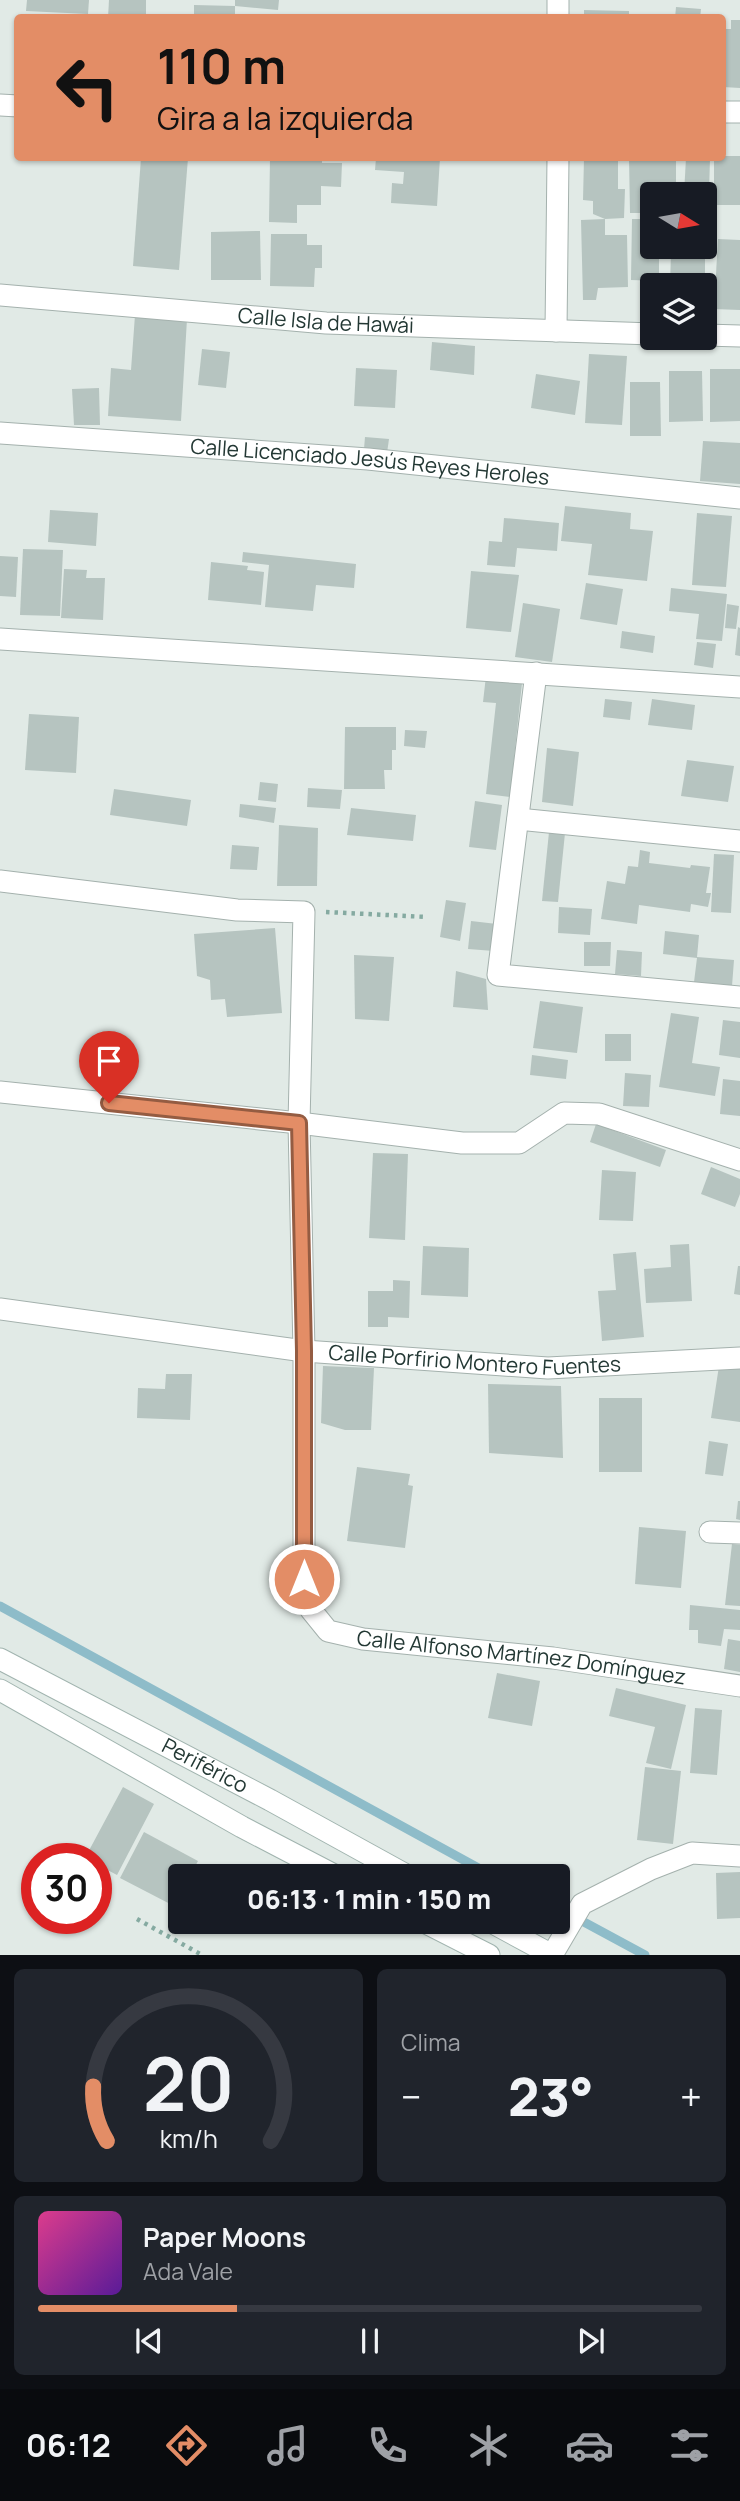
<!DOCTYPE html>
<html lang="es">
<head>
<meta charset="utf-8">
<style>
  :root { --surface:#171b24; --page:#20242c; --text:#f1f3f6; --muted:#9ea1a6; --line:#363941; --accent:#e38d66 }
  body { margin:0; font-family:Manrope,sans-serif; background:var(--page); color:var(--text); height:100vh; display:flex; flex-direction:column; font-size:26px; white-space:nowrap }
  * { box-sizing:border-box; margin:0 }
  p { font-size:23px; color:var(--muted) }
  .icon { flex:none; width:38px; height:38px; fill:none; stroke:currentColor; stroke-width:2; stroke-linecap:round; stroke-linejoin:round }
  .map { position:relative; height:1955px; overflow:hidden }
  .sheet { display:flex; flex-direction:column; gap:14px; padding:14px; background:#0d0f14; flex:1 }
  .sheet>* { flex:none }
  .guide { position:absolute; left:14px; top:14px; width:712px; height:147px; border-radius:7px; box-shadow:0 2px 5px #0004; background:#e38d66; color:#111; overflow:hidden }
  .needle { width:46px; rotate:101deg }
  .fabs { position:absolute; left:640px; top:182px; display:grid; gap:14px }
  .fabs a { display:grid; place-items:center; width:77px; height:77px; border-radius:7px; background:var(--surface); box-shadow:0 2px 5px #0004; font-size:35px }
  .speed { position:absolute; left:21px; top:1843px; display:flex; gap:14px; font-size:35px; font-weight:700; text-align:center }
  .speed>* { display:grid; place-content:center; width:91px; height:91px; border-radius:50%; background:var(--surface); box-shadow:0 2px 5px #0004; line-height:1 }
  .speed .limit { border:10px solid #d22; background:#fff; color:#111 }
  .pin { position:absolute; display:grid; place-items:center; width:60px; height:60px; color:#fff; margin:-72px -30px; border-radius:50% 50% 50% 0; rotate:-45deg; box-shadow:0 0 7px #0007 }
  .pin .icon { rotate:45deg }
  .me { position:absolute; width:77px; margin:-38px; rotate:0deg; stroke-linejoin:round; filter:drop-shadow(0 0 5px #0008) }
  .turn { display:flex; align-items:center; gap:24px; height:147px; padding:0 28px; font-size:32px }
  .turn .icon { width:91px; height:91px; stroke-width:2.5 }
  .turn b { display:block; font-size:49px; line-height:60px }
  .big { font-size:52px; font-weight:800; line-height:1.1 }
  .sheet .widget { flex:1; display:flex; flex-direction:column; justify-content:center; gap:10px; min-width:0; padding:0 24px; border-radius:10px; background:var(--page) }
  .sheet .dial { align-items:center; gap:0 }
  .dial svg { height:182px; overflow:visible; fill:none; stroke:var(--line); stroke-width:7; stroke-linecap:round; text-anchor:middle }
  .dial text { fill:var(--text); stroke:none }
  .song { display:flex; align-items:center; gap:21px }
  .cover { width:84px; height:84px; border-radius:10px; background:linear-gradient(135deg,hsl(330 70% 55%),hsl(270 70% 35%)) }
  .played { height:7px; border-radius:4px; background:linear-gradient(90deg,var(--accent) 30%,var(--line) 30%) }
  .keys { display:flex; justify-content:space-around; direction:ltr }
  .heat { display:flex; justify-content:space-between; align-items:center; font-size:38px; direction:ltr }
  .sheet .tiles { flex:1; display:grid; gap:14px; grid-template-columns:1fr 1fr }
  .widget:last-child { grid-column:span 2 }
  .trip { position:absolute; left:168px; top:1864px; width:402px; height:70px; border-radius:7px; background:var(--surface); box-shadow:0 2px 5px #0004; font-weight:800; line-height:70px; text-align:center }
  .menu { display:flex; height:112px; justify-content:space-around; align-items:center; background:#090b0e; color:var(--muted) }
  .menu .icon { width:49px; height:49px }
  .menu .current { color:var(--accent) }
  .menu b { font-size:32px; color:var(--text) }
  .map>svg:first-child { display:block }
  .lines { fill:none; stroke-linecap:round; stroke-linejoin:round }
  .stream { stroke:#8ebcc9; stroke-width:9 }
  .building { fill:#b6c4c0 }
  .street-casing { stroke:#a4b1ad; stroke-width:23 }
  .secondary-casing { stroke:#a1b4af; stroke-width:23 }
  .path { stroke:#85aaa1; stroke-width:4.5; stroke-dasharray:3.5 5; stroke-linecap:butt }
  .street { stroke:#fff; stroke-width:21 }
  .secondary { stroke:#fff; stroke-width:21 }
  .route-casing { stroke:#945c42; stroke-width:18 }
  .route { stroke:#e38d66; stroke-width:12 }
  .labels { text-anchor:middle; stroke-width:5; stroke-linejoin:round; paint-order:stroke }
  .street-label { font-size:21px; fill:#233834; stroke:#f1f7f4 }
</style>
</head>
<body>
<div class="map">
<svg width="740" height="1955" viewBox="0 0 740 1955">
  <rect width="100%" height="100%" fill="#e1eae6"/>
  <g class="lines">
    <g class="stream">
      <polyline points="0,1606 493,1876"/>
      <polyline points="558,1908 645,1955"/>
    </g>
  </g>
  <g class="building">
    <polygon points="27,0 89,0 88,14 26,11"/>
    <polygon points="109,0 146,0 146,18 108,18"/>
    <polygon points="235,0 279,0 278,10 235,6 235,18 194,18 194,5 235,6"/>
    <polygon points="676,7 701,9 700,18 675,18"/>
    <polygon points="584,10 629,11 629,18 584,18"/>
    <polygon points="731,20 740,20 740,88 723,87 723,29 731,29"/>
    <polygon points="723,156 740,156 740,205 714,205 714,158"/>
    <polygon points="141,158 188,158 179,270 133,266"/>
    <polygon points="270,158 322,158 322,163 342,163 341,187 321,186 321,205 297,205 297,223 269,222"/>
    <polygon points="376,158 440,158 437,206 391,203 392,183 403,184 404,172 375,170"/>
    <polygon points="584,158 618,158 618,189 625,189 624,218 605,219 593,214 593,201 583,200"/>
    <polygon points="629,158 676,158 676,194 653,194 653,213 630,213"/>
    <polygon points="686,158 710,158 709,193 684,194"/>
    <polygon points="605,219 605,235 627,235 628,287 598,288 596,300 583,300 581,220"/>
    <polygon points="632,219 653,219 653,247 659,247 659,281 631,280"/>
    <polygon points="260,231 261,280 211,280 211,232"/>
    <polygon points="271,234 307,234 307,245 322,245 322,268 315,268 314,287 270,286"/>
    <polygon points="718,239 740,240 740,310 714,309"/>
    <polygon points="689,247 705,247 705,285 670,285 671,253 689,254"/>
    <polygon points="135,315 187,319 181,421 108,416 111,368 131,370"/>
    <polygon points="432,342 475,346 474,375 430,370"/>
    <polygon points="202,349 230,352 226,388 198,385"/>
    <polygon points="589,354 627,356 622,425 585,423"/>
    <polygon points="356,368 397,370 395,408 354,406"/>
    <polygon points="710,369 740,369 740,421 710,422"/>
    <polygon points="669,371 702,371 703,421 669,422"/>
    <polygon points="536,374 580,381 575,415 531,408"/>
    <polygon points="630,382 660,382 661,436 630,436"/>
    <polygon points="99,388 100,425 74,425 72,389"/>
    <polygon points="365,437 389,439 387,453 364,449"/>
    <polygon points="703,441 740,443 740,484 700,481"/>
    <polygon points="565,506 631,513 630,529 653,531 647,581 588,575 592,544 561,541"/>
    <polygon points="50,510 98,513 96,546 48,542"/>
    <polygon points="697,513 732,516 726,587 692,585"/>
    <polygon points="504,518 559,523 557,551 517,548 515,567 487,565 489,541 502,542"/>
    <polygon points="23,549 63,550 60,616 20,615"/>
    <polygon points="243,552 356,564 354,588 316,585 313,611 265,607 269,565 242,562"/>
    <polygon points="0,556 18,557 16,597 0,596"/>
    <polygon points="211,562 248,566 247,570 264,572 261,605 208,600"/>
    <polygon points="64,569 87,570 86,578 105,578 103,620 61,618"/>
    <polygon points="471,571 519,575 511,632 466,628"/>
    <polygon points="586,583 623,589 617,625 580,619"/>
    <polygon points="671,588 727,594 722,641 696,639 699,614 669,611"/>
    <polygon points="523,603 560,609 552,662 515,657"/>
    <polygon points="727,604 739,606 736,629 725,628"/>
    <polygon points="738,627 740,628 740,656 735,655"/>
    <polygon points="622,631 655,636 653,653 620,648"/>
    <polygon points="697,642 716,644 713,668 694,665"/>
    <polygon points="486,676 522,683 510,797 486,794 496,703 483,702"/>
    <polygon points="605,699 632,702 630,720 603,717"/>
    <polygon points="652,699 695,705 692,730 648,725"/>
    <polygon points="29,714 79,717 76,773 25,770"/>
    <polygon points="345,727 396,727 396,750 392,750 392,770 384,770 385,789 344,789"/>
    <polygon points="405,730 427,731 425,748 404,746"/>
    <polygon points="547,748 579,752 573,806 542,802"/>
    <polygon points="687,760 734,766 728,802 681,796"/>
    <polygon points="260,782 278,784 276,802 258,800"/>
    <polygon points="308,788 342,790 340,809 307,807"/>
    <polygon points="114,789 191,800 187,826 110,815"/>
    <polygon points="475,801 502,805 496,850 469,847"/>
    <polygon points="240,804 276,808 274,823 239,817"/>
    <polygon points="351,808 416,815 413,841 347,835"/>
    <polygon points="279,825 318,828 317,886 277,886"/>
    <polygon points="549,832 565,833 558,902 542,901"/>
    <polygon points="232,845 259,847 257,870 230,869"/>
    <polygon points="640,850 650,852 649,863 690,868 691,865 710,867 706,893 711,893 708,907 691,904 690,912 639,905 637,924 601,919 607,881 625,884 628,866 638,867"/>
    <polygon points="714,854 734,855 731,913 711,912"/>
    <polygon points="446,900 466,903 460,941 440,937"/>
    <polygon points="559,907 592,909 590,935 558,933"/>
    <polygon points="471,921 497,924 494,951 468,949"/>
    <polygon points="275,928 282,1013 227,1017 225,999 211,1000 210,980 197,976 194,934"/>
    <polygon points="665,931 699,935 697,957 734,960 732,986 694,982 697,958 663,954"/>
    <polygon points="584,942 611,942 610,966 584,966"/>
    <polygon points="617,950 642,952 641,976 615,974"/>
    <polygon points="354,955 394,957 389,1021 355,1019"/>
    <polygon points="456,971 486,979 488,1010 453,1007"/>
    <polygon points="540,1001 583,1007 577,1053 533,1048"/>
    <polygon points="671,1013 699,1017 692,1063 720,1067 715,1096 659,1087"/>
    <polygon points="723,1020 740,1022 740,1058 719,1055"/>
    <rect x="605" y="1034" width="26" height="27"/>
    <polygon points="532,1055 568,1060 566,1079 530,1075"/>
    <polygon points="625,1073 651,1075 649,1107 623,1106"/>
    <polygon points="723,1079 740,1081 740,1116 720,1114"/>
    <polygon points="596,1124 666,1150 660,1167 590,1142"/>
    <polygon points="373,1153 408,1154 405,1240 369,1238"/>
    <polygon points="711,1167 740,1179 740,1194 735,1207 701,1194"/>
    <polygon points="602,1170 636,1172 633,1221 599,1220"/>
    <polygon points="689,1244 692,1301 646,1303 644,1269 671,1267 670,1245"/>
    <polygon points="423,1246 469,1248 468,1297 421,1295"/>
    <polygon points="636,1252 644,1337 602,1341 598,1291 616,1290 613,1254"/>
    <polygon points="738,1266 740,1266 740,1295 734,1294"/>
    <polygon points="393,1280 410,1281 409,1318 388,1317 388,1327 368,1327 368,1291 393,1291"/>
    <polygon points="323,1366 374,1368 371,1430 345,1430 321,1423"/>
    <polygon points="719,1366 740,1369 740,1422 711,1418"/>
    <polygon points="166,1374 192,1374 190,1420 137,1418 138,1388 165,1389"/>
    <polygon points="488,1384 561,1386 563,1458 489,1453"/>
    <rect x="599" y="1398" width="43" height="74"/>
    <polygon points="709,1441 728,1444 723,1476 705,1474"/>
    <polygon points="357,1467 410,1474 408,1485 413,1486 405,1548 347,1541"/>
    <polygon points="738,1501 740,1501 740,1520 736,1519"/>
    <polygon points="639,1527 686,1531 681,1588 635,1584"/>
    <polygon points="732,1544 740,1545 740,1606 725,1605"/>
    <polygon points="690,1605 740,1610 740,1630 724,1629 721,1646 698,1643 698,1630 689,1630"/>
    <polygon points="728,1639 740,1641 740,1672 724,1669"/>
    <polygon points="497,1673 540,1681 532,1726 488,1718"/>
    <polygon points="616,1688 686,1705 671,1769 646,1763 655,1727 609,1716"/>
    <polygon points="695,1708 722,1710 717,1775 690,1773"/>
    <polygon points="645,1767 681,1771 673,1844 637,1840"/>
    <polygon points="123,1787 154,1804 117,1875 96,1864 96,1858 85,1858"/>
    <polygon points="144,1832 198,1861 190,1876 180,1876 180,1895 174,1906 120,1878"/>
    <polygon points="740,1872 740,1918 717,1919 716,1873"/>
  </g>
  <g class="lines">
    <g class="street-casing">
      <g id="street">
        <polyline points="558,18 558,0"/>
        <polyline points="0,105 18,106"/>
        <polyline points="723,112 740,112"/>
        <path id="s1" d="M0 295 326 323 653 334"/>
        <polyline points="556,331 558,158"/>
        <polyline points="705,335 740,336"/>
        <path id="s2" d="M0 433 368 459 740 498"/>
        <polyline points="0,639 740,687"/>
        <polyline points="536,673 498,975 740,997"/>
        <polyline points="518,819 740,841"/>
        <path id="s3" d="M0 881 237 910 304 912 299 1123 304 1351V1579L311 1610 328 1631 363 1639 553 1658 740 1686"/>
        <polyline points="0,1092 299,1123 462,1143 519,1143 564,1113 599,1114 740,1160"/>
        <path id="s4" d="M0 1309 304 1351 548 1368 740 1358"/>
        <polyline points="710,1532 740,1533"/>
        <polyline points="552,1955 582,1904 651,1869 692,1853 740,1856"/>
      </g>
    </g>
    <g class="secondary-casing">
      <g id="secondary">
        <path id="s5" d="M0 1659 270 1800 408 1876"/>
        <polyline points="0,1690 242,1827 336,1876"/>
        <polyline points="424,1922 489,1955"/>
        <polyline points="491,1922 552,1955"/>
      </g>
    </g>
    <g class="path">
      <polyline points="326,912 427,917"/>
      <polyline points="137,1919 202,1955"/>
    </g>
    <use href="#street" class="street"/>
    <use href="#secondary" class="secondary"/>
  </g>
  <g class="lines">
    <g class="route-casing">
      <polyline id="route" points="109,1103 299,1123 304,1351 304,1579"/>
    </g>
    <use href="#route" class="route"/>
  </g>
  <g class="labels">
    <g class="street-label">
      <text dy="7" stroke="none"><textPath href="#s1" startOffset="327">Calle Isla de Hawái</textPath></text>
      <text dy="7" stroke="none"><textPath href="#s2" startOffset="371">Calle Licenciado Jesús Reyes Heroles</textPath></text>
      <text dy="7" stroke="none"><textPath href="#s4" startOffset="478">Calle Porfirio Montero Fuentes</textPath></text>
      <text dy="7" stroke="none"><textPath href="#s3" startOffset="1227">Calle Alfonso Martínez Domínguez</textPath></text>
      <text dy="7" stroke="none"><textPath href="#s5" startOffset="231">Periférico</textPath></text>
    </g>
  </g>
</svg>
<div class="fabs">
<a><svg class="needle" viewBox="-14 -14 28 28"><path d="M0-13l5 13h-10z" fill="#e53935"/><path d="M0 13l5-13h-10z" fill="#9ea1a6"/></svg></a>
<a><svg class="icon" aria-label="layers" viewBox="0 0 24 24"><path d="M12 4l9 5-9 5-9-5zM3 14l9 5 9-5"/></svg></a>
</div>
<div class="speed"><div class="limit">30</div></div>
<div class="pin" style="left:109px;top:1103px;background:#d93025"><svg class="icon" aria-label="arrive" viewBox="0 0 24 24"><path d="M6 21V4h12l-3 4 3 4H6"/></svg></div>
<svg class="me" style="left:304px;top:1579px" viewBox="-20 -20 40 40"><circle r="17" fill="#e38d66" stroke="#fff" stroke-width="3"/><path d="M0-11L8 9 0 5-8 9z" fill="#fff"/></svg>
<div class="trip">06:13 · 1 min · 150 m</div>
<div class="guide">
<div class="turn"><svg class="icon" aria-label="left" viewBox="0 0 24 24"><path d="M17 20v-9H6M10 6l-5 5 5 5"/></svg><div><b>110 m</b>Gira a la izquierda</div></div>
</div>
</div>
<section class="sheet">
<div class="tiles">
<div class="widget dial"><svg viewBox="0 0 100 80">
<path d="M14 69A42 42 0 1 1 86 69"/>
<path d="M14 69A42 42 0 0 1 8 45" stroke="#e38d66"/>
<text x="50" y="56" font-size="32" font-weight="700">20</text>
<text x="50" y="72" font-size="11">km/h</text>
</svg></div>
<div class="widget"><p>Clima</p>
<div class="heat"><a>−</a><b class="big">23°</b><a>+</a></div>
</div>
<div class="widget">
<div class="song"><i class="cover"></i><div><b>Paper Moons</b><p>Ada Vale</p></div></div>
<div class="played"></div>
<div class="keys"><svg class="icon" aria-label="previous" viewBox="0 0 24 24"><path d="M18 5L8 12l10 7zM5 5v14"/></svg><svg class="icon" aria-label="pause" viewBox="0 0 24 24"><path d="M8 5v14M16 5v14"/></svg><svg class="icon" aria-label="next" viewBox="0 0 24 24"><path d="M6 5l10 7-10 7zM19 5v14"/></svg></div>
</div>
</div>
</section>
<nav class="menu">
<b>06:12</b>
<svg class="icon current" aria-label="directions" viewBox="0 0 24 24"><path d="M12 3l9 9-9 9-9-9zM9 14v-3h6M13 9l2 2-2 2"/></svg>
<svg class="icon" aria-label="music" viewBox="0 0 24 24"><path d="M9 18V5l10-2v13"/><circle cx="6" cy="18" r="3"/><circle cx="16" cy="16" r="3"/></svg>
<svg class="icon" aria-label="phone" viewBox="0 0 24 24"><path d="M5 4h4l2 5-3 2q2 4 5 5l2-3 5 2v4C11 20 4 13 5 4z"/></svg>
<svg class="icon" aria-label="climate" viewBox="0 0 24 24"><path d="M12 3v18M4 7l16 10M4 17L20 7"/></svg>
<svg class="icon" aria-label="car" viewBox="0 0 24 24"><path d="M5 17H2v-5l4-1 3-4h7l3 4 3 1v5h-3M9 17h6M6 11h13"/><circle cx="7" cy="17" r="2"/><circle cx="17" cy="17" r="2"/></svg>
<svg class="icon" aria-label="filters" viewBox="0 0 24 24"><path d="M4 7h16M4 17h16"/><circle cx="9" cy="7" r="2"/><circle cx="15" cy="17" r="2"/></svg>
</nav>
</body>
</html>
